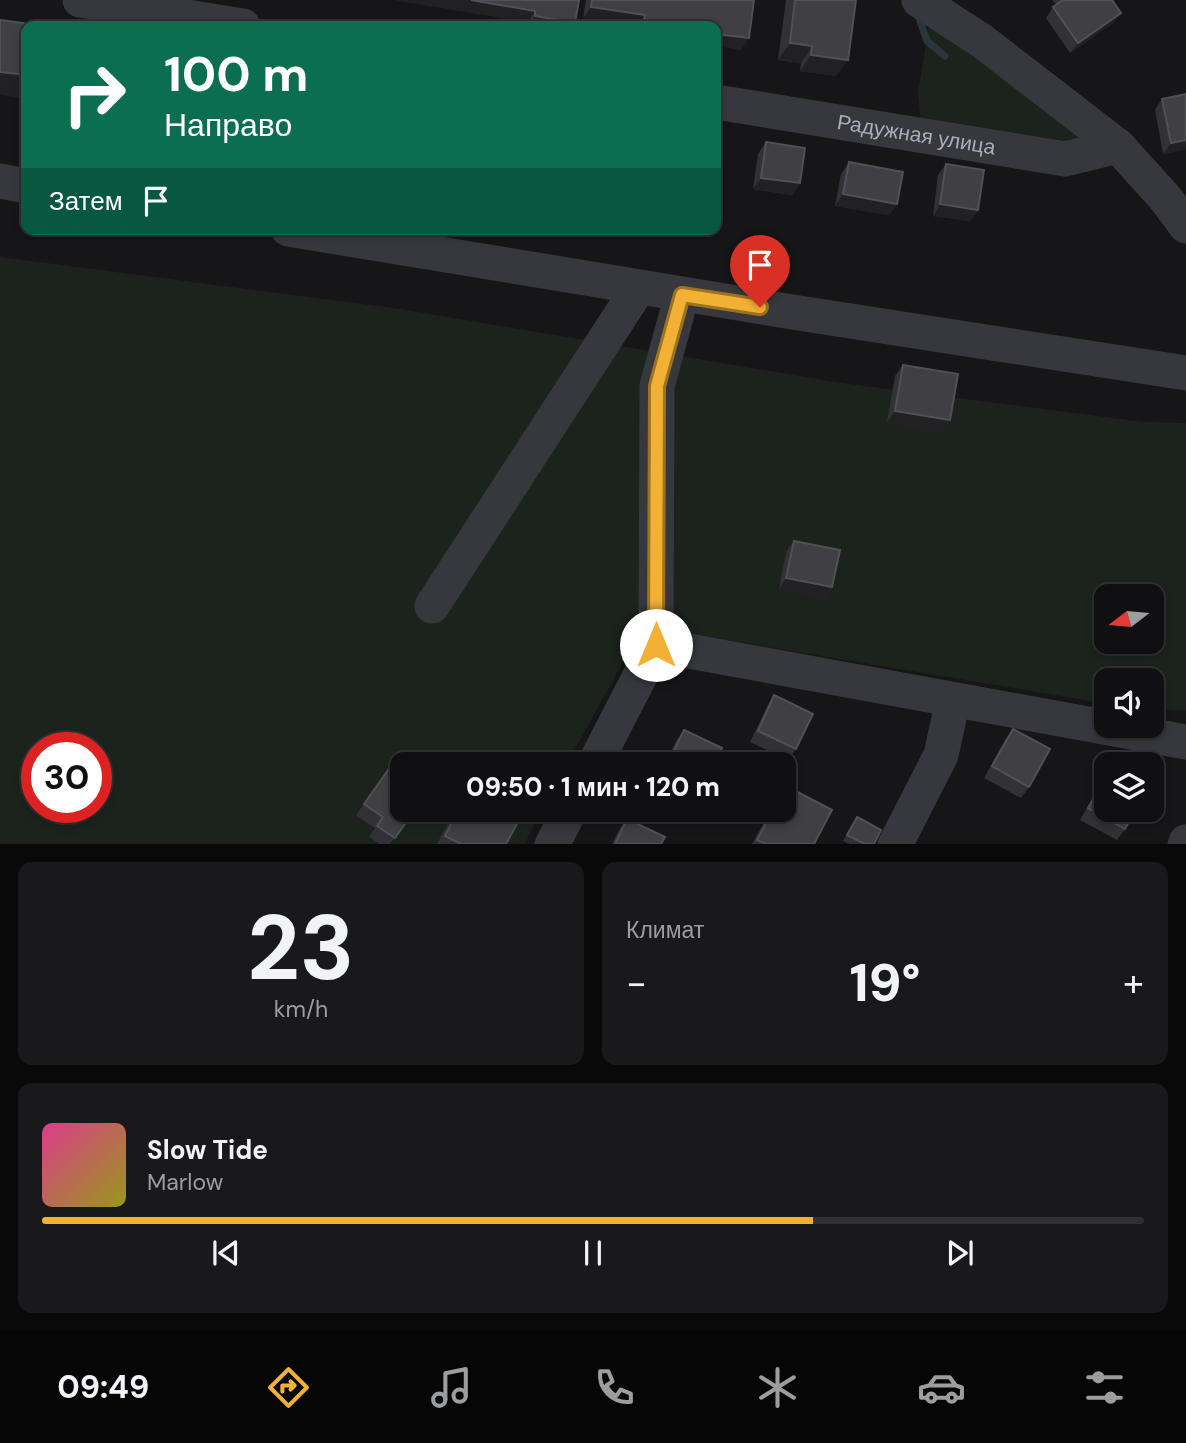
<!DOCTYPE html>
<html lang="ru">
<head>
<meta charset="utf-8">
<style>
  :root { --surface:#101012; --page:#19191b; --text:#f1f3f6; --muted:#9c9d9f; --line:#303032; --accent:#f2b134 }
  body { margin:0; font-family:"DM Sans",sans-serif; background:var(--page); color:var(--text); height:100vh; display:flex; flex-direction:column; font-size:26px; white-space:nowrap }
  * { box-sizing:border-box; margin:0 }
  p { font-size:23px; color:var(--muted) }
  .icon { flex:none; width:38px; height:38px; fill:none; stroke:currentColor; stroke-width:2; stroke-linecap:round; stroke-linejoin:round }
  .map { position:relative; height:844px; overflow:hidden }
  .panel { display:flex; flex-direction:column; gap:18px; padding:18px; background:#09090a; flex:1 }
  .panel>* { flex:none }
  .top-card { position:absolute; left:21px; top:21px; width:700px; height:214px; border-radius:14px; box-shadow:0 4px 10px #0003,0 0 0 2px var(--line); background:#0b6e4f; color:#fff; overflow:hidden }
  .needle { width:46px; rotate:254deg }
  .tools { position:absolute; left:1094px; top:584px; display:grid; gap:14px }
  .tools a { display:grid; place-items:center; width:70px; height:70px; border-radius:14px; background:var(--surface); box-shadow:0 4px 10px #0003,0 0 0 2px var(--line); font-size:35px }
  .speed { position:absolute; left:21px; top:732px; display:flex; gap:14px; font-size:35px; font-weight:700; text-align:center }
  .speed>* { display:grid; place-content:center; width:91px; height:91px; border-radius:50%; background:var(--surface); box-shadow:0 4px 10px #0003,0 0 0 2px var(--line); line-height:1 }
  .speed .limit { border:10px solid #d22; background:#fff; color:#111 }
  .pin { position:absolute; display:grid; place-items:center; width:60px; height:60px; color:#fff; margin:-72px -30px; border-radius:50% 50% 50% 0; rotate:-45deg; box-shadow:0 0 7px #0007 }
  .pin .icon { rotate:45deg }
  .me { position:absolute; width:77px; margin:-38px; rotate:0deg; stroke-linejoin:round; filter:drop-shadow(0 0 5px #0008) }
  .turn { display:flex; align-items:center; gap:24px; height:147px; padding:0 28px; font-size:32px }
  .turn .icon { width:91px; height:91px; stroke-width:2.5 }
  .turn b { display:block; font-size:49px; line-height:60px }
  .then { display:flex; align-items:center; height:66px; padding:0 28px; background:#0003; gap:14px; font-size:26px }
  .big { font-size:52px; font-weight:800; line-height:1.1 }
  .panel .card { flex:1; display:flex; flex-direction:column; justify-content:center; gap:10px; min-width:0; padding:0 24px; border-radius:14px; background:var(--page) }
  .panel .dial { align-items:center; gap:0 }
  .dial b { font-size:91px; line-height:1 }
  .song { display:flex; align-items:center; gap:21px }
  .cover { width:84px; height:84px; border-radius:10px; background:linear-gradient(135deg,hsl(330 70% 55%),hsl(60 70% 35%)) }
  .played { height:7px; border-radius:4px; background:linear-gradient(90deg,var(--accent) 70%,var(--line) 70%) }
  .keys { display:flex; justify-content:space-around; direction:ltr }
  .heat { display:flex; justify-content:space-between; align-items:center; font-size:38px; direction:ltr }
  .panel .tiles { flex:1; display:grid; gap:18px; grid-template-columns:1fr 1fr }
  .card:last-child { grid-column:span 2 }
  .trip { position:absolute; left:390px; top:752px; width:406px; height:70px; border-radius:14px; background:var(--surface); box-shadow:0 4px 10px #0003,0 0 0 2px var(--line); font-weight:800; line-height:70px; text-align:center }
  .menu { display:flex; height:112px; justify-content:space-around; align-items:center; background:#060607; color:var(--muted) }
  .menu .icon { width:49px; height:49px }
  .menu .active { color:var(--accent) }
  .menu b { font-size:32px; color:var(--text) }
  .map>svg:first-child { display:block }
  .green { fill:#1c231d; fill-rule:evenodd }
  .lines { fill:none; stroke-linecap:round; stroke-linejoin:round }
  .stream { stroke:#2c353c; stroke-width:7 }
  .minor { stroke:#37383d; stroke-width:35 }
  .wall { fill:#323236 }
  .shaded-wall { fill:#212124 }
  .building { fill:#3f3f44; stroke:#4f5156; stroke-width:2 }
  .route-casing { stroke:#9d7322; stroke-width:18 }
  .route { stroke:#f2b134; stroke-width:12 }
  .labels { text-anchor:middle; stroke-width:7; stroke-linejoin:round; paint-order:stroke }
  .street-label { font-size:21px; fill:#a8adb8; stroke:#111113 }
</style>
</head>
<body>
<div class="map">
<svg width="1186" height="845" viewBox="0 0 1186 845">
  <rect width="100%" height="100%" fill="#161618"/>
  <g class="green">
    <polygon points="930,21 1069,125 1084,143 1060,150 921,125 918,93"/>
    <path d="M0 257 401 309 834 382 1144 422 1186 423V711L1152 708V681H1106V704L1103 703 643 626 566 765H402V810H541L525 844 0 845ZM1106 597H1152V642H1106ZM37 747H96V807H37Z"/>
  </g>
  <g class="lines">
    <polyline class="stream" points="918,15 927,41 945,56"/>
    <g class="minor">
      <polyline points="80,0 243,26"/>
      <polyline points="919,0 982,41 1118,146 1166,199 1186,226"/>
      <path id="s1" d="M716 102 1065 159 1118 146"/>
      <polyline points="0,181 26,186"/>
      <polyline points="288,229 786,311 1186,373"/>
      <polyline points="432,606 639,287"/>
      <polyline points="656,645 1186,742"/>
      <polyline points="594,765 656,645 657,386 682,295"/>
      <polyline points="552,845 570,810"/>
      <polyline points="895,845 941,755 953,700"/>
      <polyline points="1185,845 1186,842"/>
    </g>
  </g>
  <g class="wall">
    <polygon points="396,0 579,0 573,26 527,26 528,22"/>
    <polygon points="586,0 754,0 741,50 716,26 636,26 583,18"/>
    <polygon points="786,0 856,0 836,76 800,71 801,63 778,60"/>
    <polygon points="1052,0 1112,0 1121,13 1113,23 1070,53 1046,18 1053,7 1057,5"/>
    <polygon points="1186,94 1186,149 1163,154 1155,110 1162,99"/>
    <polygon points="766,142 800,183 792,195 753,189 758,154"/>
    <polygon points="849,162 897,204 889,215 835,206 841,174"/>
    <polygon points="946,164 978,210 970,221 933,216 938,175"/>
    <polygon points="903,365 942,432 887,422 895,376"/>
    <polygon points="794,541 832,587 825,598 779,589 786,552"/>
    <polygon points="774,695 796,749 788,760 750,742 767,707"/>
    <polygon points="1013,729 1029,787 1021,798 984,778 1005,740"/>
    <polygon points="684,730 714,765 665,765 676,741"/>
    <polygon points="391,766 415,810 390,844 380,844 369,837 375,828 356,815"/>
    <polygon points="1106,775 1125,829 1117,840 1080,820"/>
    <polygon points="455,810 496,810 506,844 437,844"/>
    <polygon points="771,810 784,810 814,844 752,844"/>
    <polygon points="857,817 874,844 850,844 843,841"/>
    <polygon points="627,819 661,844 612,844 619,830"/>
  </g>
  <g class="shaded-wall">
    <polygon points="396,0 471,0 535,11 528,22"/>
    <polygon points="591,7 645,15 638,26 583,18"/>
    <polygon points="1121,13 1113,23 1070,53 1078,43"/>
    <polygon points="535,16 575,23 573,26 528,26"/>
    <polygon points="716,34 749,38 741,50 716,46"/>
    <polygon points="790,43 812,46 801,63 778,60"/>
    <polygon points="811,55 848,60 836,76 800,71"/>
    <polygon points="0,72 26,75 26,99 0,95"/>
    <polygon points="1186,140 1186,149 1163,154 1171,143"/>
    <polygon points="761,178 800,183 792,195 753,189"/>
    <polygon points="843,194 897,204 889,215 835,206"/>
    <polygon points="940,204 978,210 970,221 933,216"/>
    <polygon points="895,411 950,420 942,432 887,422"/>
    <polygon points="786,578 832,587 825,598 779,589"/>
  </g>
  <g class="building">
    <polygon points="471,0 579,0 575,23 535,16 535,11"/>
    <polygon points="592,0 754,0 749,38 716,34 716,26 644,26 645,15 591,7"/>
    <polygon points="795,0 856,0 848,60 811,55 812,46 790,43"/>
    <polygon points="1063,0 1112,0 1121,13 1078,43 1053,7"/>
    <polygon points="0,20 45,26 26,26 26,75 0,72"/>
    <polygon points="1186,94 1186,140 1171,143 1162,99"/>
    <polygon points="716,138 719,139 716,162"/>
    <polygon points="766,142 805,148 800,183 761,178"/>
    <polygon points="849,162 903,172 897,204 843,194"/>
    <polygon points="946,164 984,170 978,210 940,204"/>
    <polygon points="903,365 958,374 950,420 895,411"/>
    <polygon points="794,541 840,550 832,587 786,578"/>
    <polygon points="774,695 813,714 796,749 758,731"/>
    <polygon points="1013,729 1050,749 1029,787 992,766"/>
    <polygon points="684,730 722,748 714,765 667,765"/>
    <polygon points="391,766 402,774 402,810 415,810 395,838 377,826 383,817 364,804"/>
    <polygon points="1106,776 1106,810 1135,810 1125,829 1088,808"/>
    <polygon points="786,786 832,810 814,844 766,844 757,840 773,810 784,810 784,789"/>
    <polygon points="458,810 496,810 518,822 506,844 461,844 445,836"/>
    <polygon points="857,817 881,830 874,844 865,844 847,835"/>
    <polygon points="627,819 665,837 661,844 615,844"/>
  </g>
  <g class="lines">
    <g class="route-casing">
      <polyline id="route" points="656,645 657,386 682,295 760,307"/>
    </g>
    <use href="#route" class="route"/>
  </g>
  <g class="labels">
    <g class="street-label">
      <text dy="7" stroke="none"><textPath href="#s1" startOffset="203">Радужная улица</textPath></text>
    </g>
  </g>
</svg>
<div class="tools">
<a><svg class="needle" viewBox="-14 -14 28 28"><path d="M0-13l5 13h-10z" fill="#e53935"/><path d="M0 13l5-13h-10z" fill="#9c9d9f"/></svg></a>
<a><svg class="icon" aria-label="sound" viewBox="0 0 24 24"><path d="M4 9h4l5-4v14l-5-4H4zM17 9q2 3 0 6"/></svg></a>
<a><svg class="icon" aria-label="layers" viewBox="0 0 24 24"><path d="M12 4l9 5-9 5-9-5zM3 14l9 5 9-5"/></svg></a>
</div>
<div class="speed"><div class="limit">30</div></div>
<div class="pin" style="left:760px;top:307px;background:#d93025"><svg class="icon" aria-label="arrive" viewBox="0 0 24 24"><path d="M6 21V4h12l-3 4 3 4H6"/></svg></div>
<svg class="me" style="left:656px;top:645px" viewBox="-20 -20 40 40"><circle r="19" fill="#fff"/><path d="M0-13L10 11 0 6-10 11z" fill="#f2b134"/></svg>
<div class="trip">09:50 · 1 мин · 120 m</div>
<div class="top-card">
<div class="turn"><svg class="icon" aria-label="right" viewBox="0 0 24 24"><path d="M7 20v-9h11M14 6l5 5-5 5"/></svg><div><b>100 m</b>Направо</div></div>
<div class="then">Затем<svg class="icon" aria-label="arrive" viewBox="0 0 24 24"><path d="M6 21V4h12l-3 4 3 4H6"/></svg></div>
</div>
</div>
<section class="panel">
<div class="tiles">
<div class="card dial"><b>23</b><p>km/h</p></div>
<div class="card"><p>Климат</p>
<div class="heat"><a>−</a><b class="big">19°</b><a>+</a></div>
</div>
<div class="card">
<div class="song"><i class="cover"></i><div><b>Slow Tide</b><p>Marlow</p></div></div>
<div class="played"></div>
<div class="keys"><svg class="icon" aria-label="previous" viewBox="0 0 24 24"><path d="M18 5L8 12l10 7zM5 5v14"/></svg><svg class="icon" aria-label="pause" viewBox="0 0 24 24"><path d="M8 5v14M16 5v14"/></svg><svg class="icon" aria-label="next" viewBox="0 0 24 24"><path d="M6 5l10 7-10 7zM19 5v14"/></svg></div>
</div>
</div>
</section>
<nav class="menu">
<b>09:49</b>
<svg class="icon active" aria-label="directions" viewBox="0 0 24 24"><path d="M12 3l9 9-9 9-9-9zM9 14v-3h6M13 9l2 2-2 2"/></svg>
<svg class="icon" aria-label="music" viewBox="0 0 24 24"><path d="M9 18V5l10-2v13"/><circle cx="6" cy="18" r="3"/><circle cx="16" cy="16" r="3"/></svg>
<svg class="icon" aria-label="phone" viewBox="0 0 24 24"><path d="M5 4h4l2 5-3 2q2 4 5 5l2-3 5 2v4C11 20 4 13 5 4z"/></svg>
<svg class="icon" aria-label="climate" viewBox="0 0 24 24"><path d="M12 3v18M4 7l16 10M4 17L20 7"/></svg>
<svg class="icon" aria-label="car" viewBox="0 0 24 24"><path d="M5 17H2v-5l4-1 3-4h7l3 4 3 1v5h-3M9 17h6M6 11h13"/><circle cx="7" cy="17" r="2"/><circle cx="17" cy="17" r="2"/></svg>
<svg class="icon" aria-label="filters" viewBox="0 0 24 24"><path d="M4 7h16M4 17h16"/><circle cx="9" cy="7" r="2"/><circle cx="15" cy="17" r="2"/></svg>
</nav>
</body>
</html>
